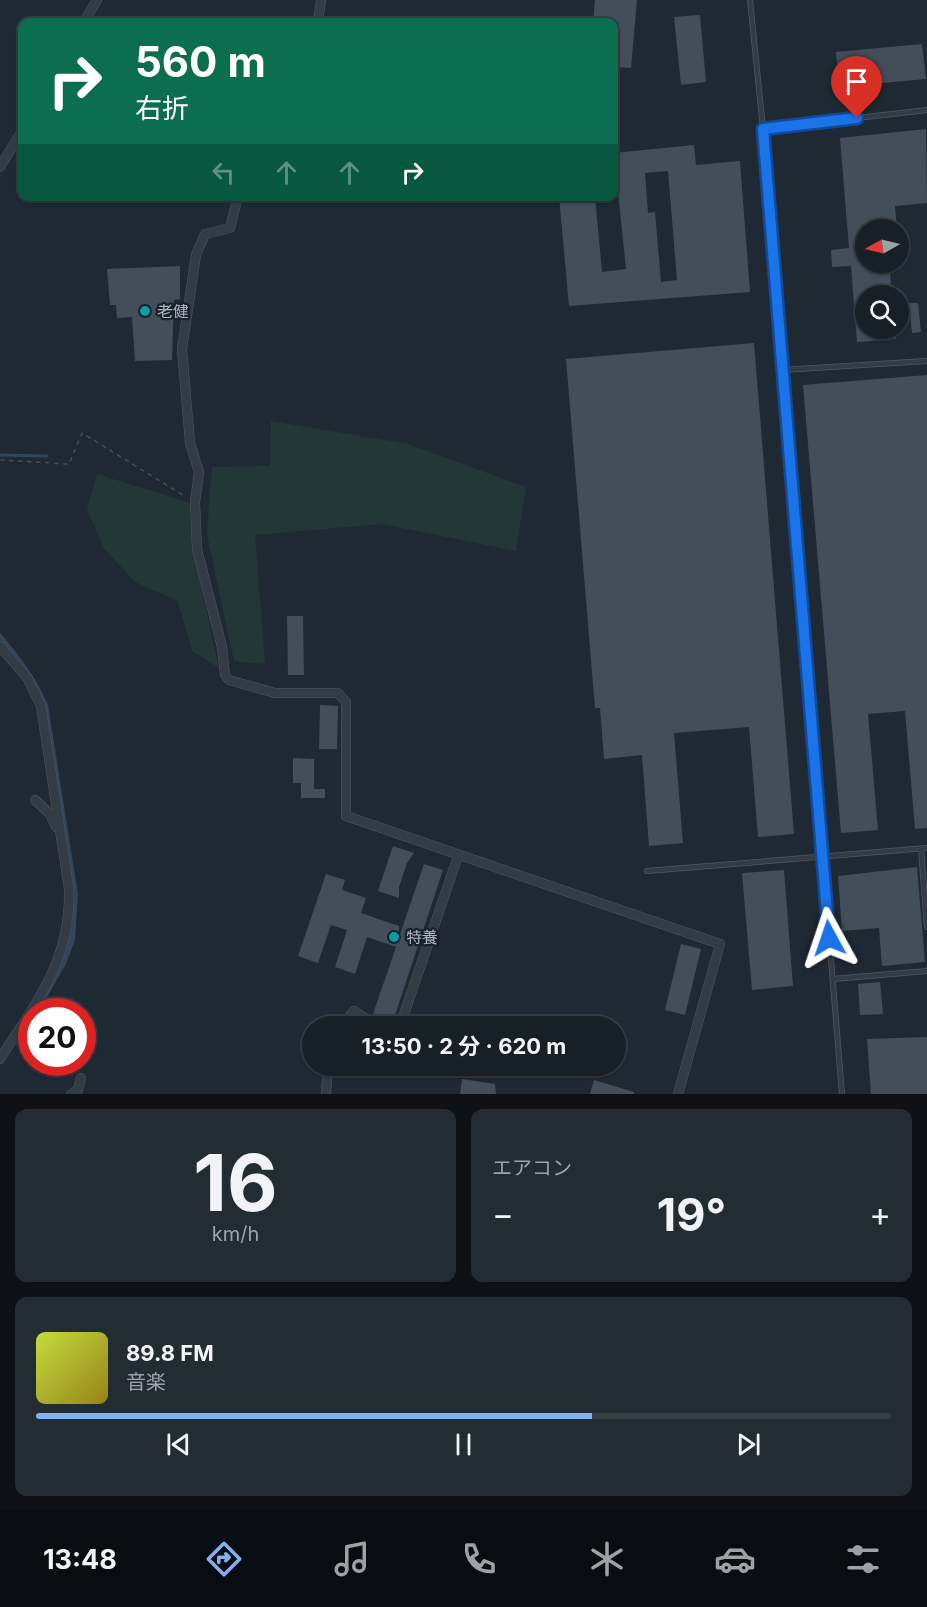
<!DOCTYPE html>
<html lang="ja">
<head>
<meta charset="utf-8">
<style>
  :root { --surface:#171f27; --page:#242c33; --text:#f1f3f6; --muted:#9ea2a7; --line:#363d44; --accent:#81b1f2 }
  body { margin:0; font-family:Inter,"Noto Sans JP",sans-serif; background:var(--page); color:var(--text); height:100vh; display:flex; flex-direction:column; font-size:22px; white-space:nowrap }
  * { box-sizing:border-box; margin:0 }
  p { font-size:20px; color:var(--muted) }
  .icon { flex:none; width:33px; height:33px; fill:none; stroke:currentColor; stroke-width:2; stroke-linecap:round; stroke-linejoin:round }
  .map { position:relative; height:1094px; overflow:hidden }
  .sheet { display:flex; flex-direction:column; gap:15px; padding:15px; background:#0d1115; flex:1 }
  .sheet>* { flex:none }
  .banner { position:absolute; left:18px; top:18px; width:600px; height:183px; border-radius:12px; box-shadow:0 2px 4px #0004,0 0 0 2px var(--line); background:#0b6e4f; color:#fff; overflow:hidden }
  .needle { width:39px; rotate:262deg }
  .tools { position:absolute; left:855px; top:219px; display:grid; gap:12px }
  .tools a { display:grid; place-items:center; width:54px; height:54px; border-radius:50%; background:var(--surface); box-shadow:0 2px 4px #0004,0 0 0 2px var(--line); font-size:30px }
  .speed { position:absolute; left:18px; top:998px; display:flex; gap:12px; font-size:30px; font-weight:700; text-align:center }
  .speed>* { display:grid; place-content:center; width:78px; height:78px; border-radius:50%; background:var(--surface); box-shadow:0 2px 4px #0004,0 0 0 2px var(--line); line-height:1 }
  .speed .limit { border:9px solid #d22; background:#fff; color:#111 }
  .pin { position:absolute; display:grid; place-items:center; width:51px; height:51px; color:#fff; margin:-62px -26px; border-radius:50% 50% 50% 0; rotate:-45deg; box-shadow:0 0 6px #0007 }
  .pin .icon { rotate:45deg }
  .me { position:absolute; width:66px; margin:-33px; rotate:355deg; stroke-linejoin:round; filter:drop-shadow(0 0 4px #0008) }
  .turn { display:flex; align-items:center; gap:21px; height:126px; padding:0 18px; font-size:27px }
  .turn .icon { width:78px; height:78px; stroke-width:2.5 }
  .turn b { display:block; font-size:42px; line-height:51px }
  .lanes { display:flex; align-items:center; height:57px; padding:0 18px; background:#0003; justify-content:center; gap:30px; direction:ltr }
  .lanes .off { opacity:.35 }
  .big { font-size:45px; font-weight:700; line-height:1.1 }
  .sheet .widget { flex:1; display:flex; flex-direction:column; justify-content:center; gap:9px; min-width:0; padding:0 21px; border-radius:12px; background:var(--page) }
  .sheet .dial { align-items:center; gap:0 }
  .dial b { font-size:78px; line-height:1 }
  .song { display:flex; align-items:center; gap:18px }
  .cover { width:72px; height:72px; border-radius:9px; background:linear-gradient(135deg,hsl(70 70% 55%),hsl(50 70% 35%)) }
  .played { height:6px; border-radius:3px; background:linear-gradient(90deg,var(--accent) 65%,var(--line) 65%) }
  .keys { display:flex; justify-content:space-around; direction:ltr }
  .heat { display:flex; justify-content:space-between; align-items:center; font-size:33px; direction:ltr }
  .sheet .tiles { flex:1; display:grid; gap:15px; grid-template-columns:1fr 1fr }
  .widget:last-child { grid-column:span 2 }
  .trip { position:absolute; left:302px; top:1016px; width:324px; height:60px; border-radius:30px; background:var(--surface); box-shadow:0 2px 4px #0004,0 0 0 2px var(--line); font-weight:700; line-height:60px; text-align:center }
  .dock { display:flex; height:96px; justify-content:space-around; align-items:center; background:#090c10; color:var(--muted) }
  .dock .icon { width:42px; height:42px }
  .dock .selected { color:var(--accent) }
  .dock b { font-size:27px; color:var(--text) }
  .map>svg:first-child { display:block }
  .green { fill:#243737 }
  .water { fill:#33455b }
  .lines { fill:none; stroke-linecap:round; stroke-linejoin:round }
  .stream { stroke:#33455b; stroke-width:3 }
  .building { fill:#434e5b; fill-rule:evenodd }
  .lane-casing { stroke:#505863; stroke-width:6 }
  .street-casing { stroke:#505863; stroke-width:10 }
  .path { stroke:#415354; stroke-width:1.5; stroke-dasharray:4.5 4.5; stroke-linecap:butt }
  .lane { stroke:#333b44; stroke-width:4.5 }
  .street { stroke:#333b44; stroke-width:9 }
  .route-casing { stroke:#114b97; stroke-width:15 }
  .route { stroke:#1a73e8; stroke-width:10 }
  .culture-dot { fill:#0f9aa8; stroke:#182029; stroke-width:2 }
  .labels { text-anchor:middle; stroke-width:4.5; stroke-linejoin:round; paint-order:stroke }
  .poi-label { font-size:16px; fill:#acb5c2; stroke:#182029; text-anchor:start }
</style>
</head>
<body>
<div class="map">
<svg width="927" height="1094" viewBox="0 0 927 1094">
  <rect width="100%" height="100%" fill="#1f2934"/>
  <g class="green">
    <polygon points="271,421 408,444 526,487 516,551 382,524 255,535 265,664 234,661 207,534 212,467 270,466"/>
    <polygon points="97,474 190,503 193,550 219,668 192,651 178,601 135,582 104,548 87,509"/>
  </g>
  <path class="water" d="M0 633C20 656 36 677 48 705L78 894 75 940 66 964 39 1011H33L62 962 72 925 73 893 43 707 0 642Z"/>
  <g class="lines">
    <polyline class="stream" points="0,455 47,456"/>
  </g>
  <g class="building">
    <polygon points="595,0 637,0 631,68 614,67 614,22 593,22"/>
    <polygon points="700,15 706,82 681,85 674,17"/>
    <polygon points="922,44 926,79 839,87 836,52"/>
    <polygon points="926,129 927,203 895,206 897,230 866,230 866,262 889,262 892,296 866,296 866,328 895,328 896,339 857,342 851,266 832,267 831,250 849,248 840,138"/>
    <path d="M694 145 696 165 740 161 750 292 569 306 559 196H595L602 272 626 269 614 153ZM668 171 677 280 661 282 655 212 648 213 645 173Z"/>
    <polygon points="180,266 180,299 174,300 172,360 135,361 132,317 117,318 116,305 110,305 107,269"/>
    <polygon points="909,303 918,303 921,332 912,333"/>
    <polygon points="754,343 794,834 758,837 749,727 674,733 683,843 649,846 642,755 604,759 600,708 595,708 566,359"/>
    <polygon points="927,375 927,828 915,829 905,711 868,714 878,830 841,833 803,385"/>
    <polygon points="287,616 303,616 304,675 288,675"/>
    <polygon points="320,705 338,706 337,749 319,749"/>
    <polygon points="293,758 314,759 314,789 325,789 325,798 301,798 301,783 293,783"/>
    <polygon points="393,846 414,853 407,863 399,887 399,898 378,891"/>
    <polygon points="424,864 443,870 393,1021 373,1014 396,947 367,937 355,974 335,967 347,930 331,925 318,963 298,956 326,874 345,880 342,890 366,898 361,913 399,926 399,937"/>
    <polygon points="917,867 925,962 882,966 879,928 842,931 838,876"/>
    <polygon points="784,870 793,986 752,990 742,873"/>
    <polygon points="681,944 701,949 685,1015 665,1010"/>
    <polygon points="880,982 883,1014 860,1015 858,984"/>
    <polygon points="927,1037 927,1094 871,1094 867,1039"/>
    <polygon points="462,1079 495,1084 496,1094 460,1094"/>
    <polygon points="594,1080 634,1092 634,1094 590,1094"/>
  </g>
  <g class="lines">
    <g class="lane-casing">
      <g id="lane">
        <polyline points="750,0 763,129 842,1094"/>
        <polyline points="763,129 927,110"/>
        <polyline points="782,370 927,361"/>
        <polyline points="921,849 927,927"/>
        <polyline points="647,871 927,848"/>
        <polyline points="833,979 927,971"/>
      </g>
    </g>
    <g class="street-casing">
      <g id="street">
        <polyline points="84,22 97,0"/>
        <polyline points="318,22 321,0"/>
        <polyline points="0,167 22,131"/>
        <polyline points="238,196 230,228 205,234 196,255 182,349 190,443 199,472 195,502 197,549 222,647 225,675 229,680 275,693 338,693 346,702 346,816 720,944 678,1094"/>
        <path d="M0 646 28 679 41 706 69 889C71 961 37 1001 0 1059"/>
        <polyline points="35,800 50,814 56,827"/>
        <polyline points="341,1026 354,1011 377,1026"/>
        <polyline points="400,1026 458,856"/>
        <polyline points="71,1094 78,1090 81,1078"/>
        <polyline points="326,1094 328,1065"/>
      </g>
    </g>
    <polyline class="path" points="0,460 69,464 82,433 186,497"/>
    <use href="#lane" class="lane"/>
    <use href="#street" class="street"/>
  </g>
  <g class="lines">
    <g class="route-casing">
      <polyline id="route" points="829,938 763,129 857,118"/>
    </g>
    <use href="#route" class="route"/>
  </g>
  <g class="culture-dot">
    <circle cx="145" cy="311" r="6"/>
    <circle cx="394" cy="937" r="6"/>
  </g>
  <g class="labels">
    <g class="poi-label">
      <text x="157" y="317">老健</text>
      <text x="406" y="943">特養</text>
    </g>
  </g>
</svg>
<div class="tools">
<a><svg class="needle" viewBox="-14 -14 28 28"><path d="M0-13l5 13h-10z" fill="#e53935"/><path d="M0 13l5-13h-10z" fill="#9ea2a7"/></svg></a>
<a><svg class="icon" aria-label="search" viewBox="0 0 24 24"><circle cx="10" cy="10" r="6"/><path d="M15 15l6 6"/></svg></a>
</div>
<div class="speed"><div class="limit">20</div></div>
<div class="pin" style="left:857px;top:118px;background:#d93025"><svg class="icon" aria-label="arrive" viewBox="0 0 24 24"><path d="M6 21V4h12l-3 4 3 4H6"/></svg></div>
<svg class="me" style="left:829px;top:938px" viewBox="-20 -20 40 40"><path d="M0-17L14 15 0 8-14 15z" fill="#1a73e8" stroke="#fff" stroke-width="4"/></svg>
<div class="trip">13:50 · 2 分 · 620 m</div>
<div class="banner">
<div class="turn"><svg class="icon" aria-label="right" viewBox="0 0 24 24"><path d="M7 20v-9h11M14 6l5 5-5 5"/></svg><div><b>560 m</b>右折</div></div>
<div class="lanes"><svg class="icon off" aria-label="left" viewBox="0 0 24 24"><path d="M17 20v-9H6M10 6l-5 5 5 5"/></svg><svg class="icon off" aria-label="ahead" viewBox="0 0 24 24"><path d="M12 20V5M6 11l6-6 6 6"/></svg><svg class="icon off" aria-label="ahead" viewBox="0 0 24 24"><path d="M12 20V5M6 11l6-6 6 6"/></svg><svg class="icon" aria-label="right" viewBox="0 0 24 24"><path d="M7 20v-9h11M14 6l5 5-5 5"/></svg></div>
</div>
</div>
<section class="sheet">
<div class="tiles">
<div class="widget dial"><b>16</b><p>km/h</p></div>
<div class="widget"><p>エアコン</p>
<div class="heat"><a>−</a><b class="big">19°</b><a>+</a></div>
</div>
<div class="widget">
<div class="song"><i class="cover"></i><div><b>89.8 FM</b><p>音楽</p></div></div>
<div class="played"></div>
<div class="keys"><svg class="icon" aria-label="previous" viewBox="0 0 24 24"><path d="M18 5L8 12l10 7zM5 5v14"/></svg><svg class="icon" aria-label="pause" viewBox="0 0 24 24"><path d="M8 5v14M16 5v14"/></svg><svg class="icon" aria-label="next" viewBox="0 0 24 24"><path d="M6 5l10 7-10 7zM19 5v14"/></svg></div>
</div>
</div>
</section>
<nav class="dock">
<b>13:48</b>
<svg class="icon selected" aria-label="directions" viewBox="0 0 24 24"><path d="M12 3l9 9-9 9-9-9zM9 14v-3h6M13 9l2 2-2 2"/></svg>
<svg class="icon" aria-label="music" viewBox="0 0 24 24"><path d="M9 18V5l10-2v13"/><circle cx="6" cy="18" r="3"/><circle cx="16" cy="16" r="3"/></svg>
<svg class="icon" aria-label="phone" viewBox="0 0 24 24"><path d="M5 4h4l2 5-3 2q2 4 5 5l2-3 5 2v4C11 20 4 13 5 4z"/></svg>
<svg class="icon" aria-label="climate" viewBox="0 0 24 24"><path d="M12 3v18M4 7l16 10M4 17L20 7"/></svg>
<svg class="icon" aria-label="car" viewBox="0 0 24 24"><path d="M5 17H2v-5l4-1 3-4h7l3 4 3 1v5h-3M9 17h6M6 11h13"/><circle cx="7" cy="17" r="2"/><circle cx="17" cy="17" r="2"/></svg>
<svg class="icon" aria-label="filters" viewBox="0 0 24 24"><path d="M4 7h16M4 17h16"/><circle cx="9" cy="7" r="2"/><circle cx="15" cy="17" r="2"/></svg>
</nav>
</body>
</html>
